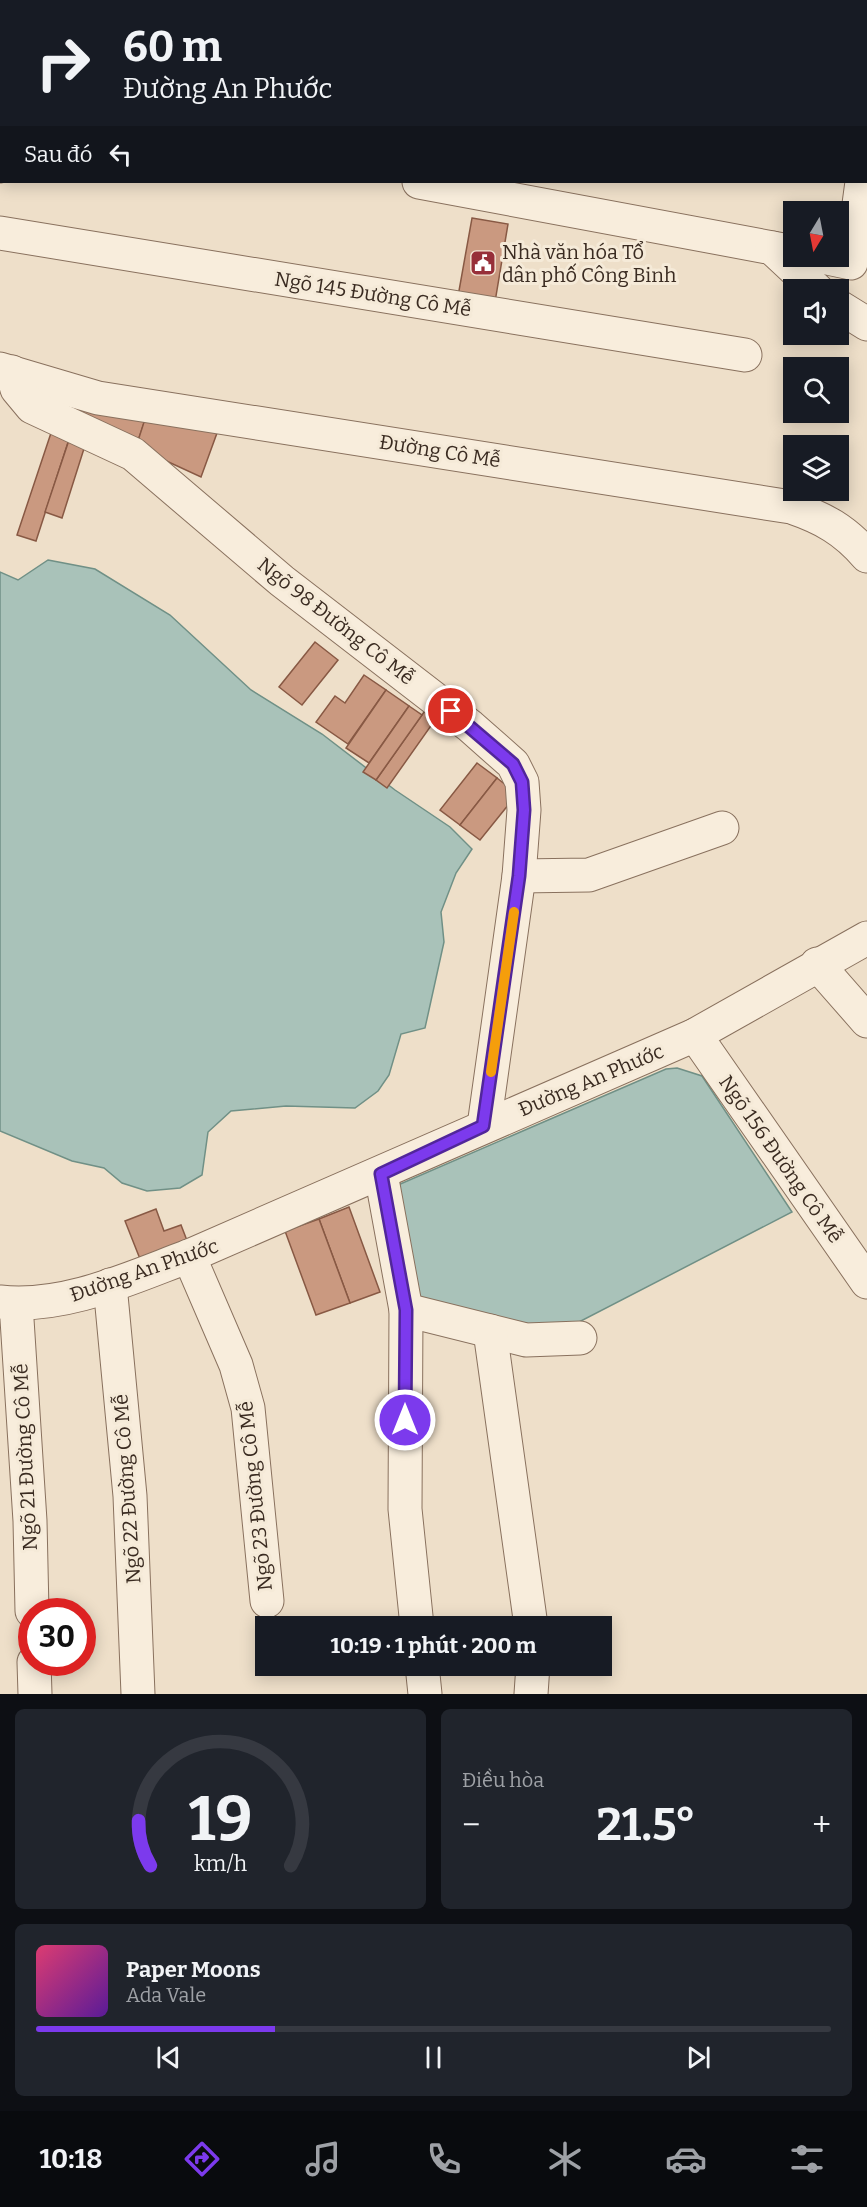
<!DOCTYPE html>
<html lang="vi">
<head>
<meta charset="utf-8">
<style>
  :root { --surface:#171b24; --page:#20242c; --text:#f1f3f6; --muted:#9ea1a6; --line:#363941; --accent:#7c3aed }
  body { margin:0; font-family:Bitter,serif; background:var(--page); color:var(--text); height:100vh; display:flex; flex-direction:column; font-size:22px; white-space:nowrap }
  * { box-sizing:border-box; margin:0 }
  p { font-size:20px; color:var(--muted) }
  .icon { flex:none; width:33px; height:33px; fill:none; stroke:currentColor; stroke-width:2; stroke-linecap:round; stroke-linejoin:round }
  .map { position:relative; height:1694px; overflow:hidden }
  .drawer { display:flex; flex-direction:column; gap:15px; padding:15px; background:#0d0f14; flex:1 }
  .drawer>* { flex:none }
  .hud { position:absolute; left:0px; top:0px; width:867px; height:183px; box-shadow:0 3px 15px #0003; background:#171b24; color:var(--text); overflow:hidden }
  .needle { width:39px; rotate:190deg }
  .buttons { position:absolute; left:783px; top:201px; display:grid; gap:12px }
  .buttons a { display:grid; place-items:center; width:66px; height:66px; border-radius:0px; background:var(--surface); box-shadow:0 3px 15px #0003; font-size:30px }
  .speed { position:absolute; left:18px; top:1598px; display:flex; gap:12px; font-size:30px; font-weight:700; text-align:center }
  .speed>* { display:grid; place-content:center; width:78px; height:78px; border-radius:50%; background:var(--surface); box-shadow:0 3px 15px #0003; line-height:1 }
  .speed .limit { border:9px solid #d22; background:#fff; color:#111 }
  .pin { position:absolute; display:grid; place-items:center; width:51px; height:51px; color:#fff; margin:-26px; border:3px solid #fff; border-radius:50%; box-shadow:0 2px 6px #0007 }
  .me { position:absolute; width:66px; margin:-33px; rotate:0deg; stroke-linejoin:round; filter:drop-shadow(0 0 4px #0008) }
  .turn { display:flex; align-items:center; gap:21px; height:126px; padding:0 24px; font-size:27px }
  .turn .icon { width:78px; height:78px; stroke-width:2.5 }
  .turn b { display:block; font-size:42px; line-height:51px }
  .then { display:flex; align-items:center; height:57px; padding:0 24px; background:#0003; gap:12px; font-size:22px }
  .big { font-size:45px; font-weight:700; line-height:1.1 }
  .drawer .card { flex:1; display:flex; flex-direction:column; justify-content:center; gap:9px; min-width:0; padding:0 21px; border-radius:9px; background:var(--page) }
  .drawer .dial { align-items:center; gap:0 }
  .dial svg { height:156px; overflow:visible; fill:none; stroke:var(--line); stroke-width:7; stroke-linecap:round; text-anchor:middle }
  .dial text { fill:var(--text); stroke:none }
  .song { display:flex; align-items:center; gap:18px }
  .cover { width:72px; height:72px; border-radius:9px; background:linear-gradient(135deg,hsl(340 70% 55%),hsl(270 70% 35%)) }
  .played { height:6px; border-radius:3px; background:linear-gradient(90deg,var(--accent) 30%,var(--line) 30%) }
  .keys { display:flex; justify-content:space-around; direction:ltr }
  .heat { display:flex; justify-content:space-between; align-items:center; font-size:33px; direction:ltr }
  .drawer .tiles { flex:1; display:grid; gap:15px; grid-template-columns:1fr 1fr }
  .card:last-child { grid-column:span 2 }
  .trip { position:absolute; left:255px; top:1616px; width:357px; height:60px; border-radius:0px; background:var(--surface); box-shadow:0 3px 15px #0003; font-weight:700; line-height:60px; text-align:center }
  .tabs { display:flex; height:96px; justify-content:space-around; align-items:center; background:#090b0e; color:var(--muted) }
  .tabs .icon { width:42px; height:42px }
  .tabs .on { color:var(--accent) }
  .tabs b { font-size:27px; color:var(--text) }
  .map>svg:first-child { display:block }
  .water { fill:#a9c2b9; stroke:#709086; stroke-width:1.5 }
  .building { fill:#ca9980; stroke:#885944; stroke-width:1.5 }
  .lines { fill:none; stroke-linecap:round; stroke-linejoin:round }
  .minor-casing { stroke:#89715e; stroke-width:35 }
  .minor { stroke:#f8eddc; stroke-width:33 }
  .route-casing { stroke:#51269a; stroke-width:15 }
  .route { stroke:#7c3aed; stroke-width:10 }
  .slow { stroke:#f59e0b; stroke-width:10 }
  .labels { text-anchor:middle; stroke-width:6; stroke-linejoin:round; paint-order:stroke }
  .poi-label { font-size:20px; fill:#3a2b21; stroke:#f5ead8; text-anchor:start }
  .street-label { font-size:20px; fill:#3a2b21; stroke:#f5ead8 }
</style>
</head>
<body>
<div class="map">
<svg width="867" height="1694" viewBox="0 0 867 1694">
  <rect width="100%" height="100%" fill="#eedfc9"/>
  <g class="water">
    <polygon points="48,560 95,569 170,615 251,690 322,734 395,790 450,827 472,849 456,873 441,912 444,942 425,1028 401,1034 389,1075 378,1091 355,1108 286,1106 231,1111 208,1132 202,1175 180,1188 147,1191 122,1183 104,1168 72,1161 0,1131 0,572 18,580"/>
    <polygon points="677,1068 702,1076 792,1212 579,1322 527,1325 419,1297 398,1185 666,1069"/>
  </g>
  <g class="building">
    <polygon points="116,0 174,0 173,2"/>
    <polygon points="419,0 578,0 585,2 426,2"/>
    <polygon points="472,218 508,224 494,308 457,302"/>
    <polygon points="46,394 147,414 136,447"/>
    <polygon points="145,419 217,433 201,477 136,447"/>
    <polygon points="55,421 73,427 36,541 17,535"/>
    <polygon points="72,431 88,436 62,518 45,512"/>
    <polygon points="315,642 338,660 302,705 279,687"/>
    <polygon points="364,675 386,690 348,744 316,722 335,696 345,703"/>
    <polygon points="386,690 409,706 369,763 346,748"/>
    <polygon points="429,705 440,713 387,788 376,780"/>
    <polygon points="409,706 422,715 376,780 363,772"/>
    <polygon points="477,763 497,778 460,825 440,810"/>
    <polygon points="497,778 517,794 480,840 460,825"/>
    <polygon points="349,1207 380,1292 350,1303 319,1219"/>
    <polygon points="156,1209 164,1231 181,1225 191,1251 144,1269 125,1221"/>
    <polygon points="319,1219 350,1303 316,1315 285,1231"/>
  </g>
  <g class="lines">
    <g class="minor-casing">
      <g id="minor">
        <polyline points="16,2 16,0"/>
        <polyline points="0,69 2,62"/>
        <polyline points="866,156 867,144"/>
        <polyline points="0,166 2,158"/>
        <polyline points="419,182 794,252"/>
        <polyline points="0,233 745,355"/>
        <polyline points="772,248 817,290"/>
        <polyline points="818,256 851,263 862,182"/>
        <polyline points="838,306 867,324"/>
        <path d="M0 369 98 398 791 507C823 518 845 530 867 556"/>
        <polyline points="12,372 17,389 32,407 133,454 282,581 470,726 513,764 522,782 524,810 519,876 484,1126"/>
        <polyline points="519,876 589,875 722,828"/>
        <polyline points="817,964 867,1021"/>
        <polyline points="695,1035 867,1282"/>
        <polyline points="381,1174 406,1310 405,1509 417,1626"/>
        <polyline points="189,1256 236,1365 248,1408 267,1601"/>
        <polyline points="110,1285 130,1496 138,1694"/>
        <path d="M0 1302C65 1309 130 1278 189 1256L695 1035 867 938"/>
        <polyline points="16,1304 30,1521 32,1611"/>
        <polyline points="406,1310 526,1340 580,1338"/>
        <polyline points="490,1331 531,1626"/>
        <polyline points="34,1662 35,1694"/>
        <polyline points="422,1665 425,1694"/>
        <polyline points="531,1694 533,1665"/>
      </g>
    </g>
    <use href="#minor" class="minor"/>
  </g>
  <g class="lines">
    <g class="route-casing">
      <polyline id="route" points="405,1420 406,1310 381,1174 483,1126 519,876 524,810 522,782 513,764 451,711"/>
    </g>
    <use href="#route" class="route"/>
    <polyline class="slow" points="491,1072 514,912"/>
  </g>
  <defs>
    <g id="civic-square" transform="scale(1.35)"><rect x="-9" y="-9" width="18" height="18" rx="4" fill="#972f39" stroke="#f5ead8"/><path d="M-.6-6.5H3V-4.5H.6V-3L4-1V1h2V6H-6V1h2V-1L-.6-3ZM-1.2 2.5V6h2.4V2.5Z" fill="#fff"/></g>
  </defs>
  <g fill-rule="evenodd">
    <use href="#civic-square" x="483" y="263"/>
  </g>
  <g class="labels">
    <g class="poi-label">
      <text x="502" y="259">Nhà văn hóa Tổ<tspan x="502" dy="23">dân phố Công Binh</tspan></text>
    </g>
    <g class="street-label">
      <text transform="translate(373 294) rotate(9)" y="7">Ngõ 145 Đường Cô Mễ</text>
      <text transform="translate(440 451) rotate(9)" y="7">Đường Cô Mễ</text>
      <text transform="translate(336 621) rotate(38)" y="7">Ngõ 98 Đường Cô Mễ</text>
      <text transform="translate(591 1080) rotate(-23)" y="7">Đường An Phước</text>
      <text transform="translate(781 1159) rotate(55)" y="7">Ngõ 156 Đường Cô Mễ</text>
      <text transform="translate(144 1270) rotate(-19)" y="7">Đường An Phước</text>
      <text transform="translate(25 1457) rotate(-93)" y="7">Ngõ 21 Đường Cô Mễ</text>
      <text transform="translate(127 1489) rotate(-94)" y="7">Ngõ 22 Đường Cô Mễ</text>
      <text transform="translate(255 1496) rotate(-96)" y="7">Ngõ 23 Đường Cô Mễ</text>
    </g>
  </g>
</svg>
<div class="buttons">
<a><svg class="needle" viewBox="-14 -14 28 28"><path d="M0-13l5 13h-10z" fill="#e53935"/><path d="M0 13l5-13h-10z" fill="#9ea1a6"/></svg></a>
<a><svg class="icon" aria-label="sound" viewBox="0 0 24 24"><path d="M4 9h4l5-4v14l-5-4H4zM17 9q2 3 0 6"/></svg></a>
<a><svg class="icon" aria-label="search" viewBox="0 0 24 24"><circle cx="10" cy="10" r="6"/><path d="M15 15l6 6"/></svg></a>
<a><svg class="icon" aria-label="layers" viewBox="0 0 24 24"><path d="M12 4l9 5-9 5-9-5zM3 14l9 5 9-5"/></svg></a>
</div>
<div class="speed"><div class="limit">30</div></div>
<div class="pin" style="left:451px;top:711px;background:#d93025"><svg class="icon" aria-label="arrive" viewBox="0 0 24 24"><path d="M6 21V4h12l-3 4 3 4H6"/></svg></div>
<svg class="me" style="left:405px;top:1420px" viewBox="-20 -20 40 40"><circle r="17" fill="#7c3aed" stroke="#fff" stroke-width="3"/><path d="M0-11L8 9 0 5-8 9z" fill="#fff"/></svg>
<div class="trip">10:19 · 1 phút · 200 m</div>
<div class="hud">
<div class="turn"><svg class="icon" aria-label="right" viewBox="0 0 24 24"><path d="M7 20v-9h11M14 6l5 5-5 5"/></svg><div><b>60 m</b>Đường An Phước</div></div>
<div class="then">Sau đó<svg class="icon" aria-label="left" viewBox="0 0 24 24"><path d="M17 20v-9H6M10 6l-5 5 5 5"/></svg></div>
</div>
</div>
<section class="drawer">
<div class="tiles">
<div class="card dial"><svg viewBox="0 0 100 80">
<path d="M14 69A42 42 0 1 1 86 69"/>
<path d="M14 69A42 42 0 0 1 8 46" stroke="#7c3aed"/>
<text x="50" y="56" font-size="32" font-weight="700">19</text>
<text x="50" y="72" font-size="11">km/h</text>
</svg></div>
<div class="card"><p>Điều hòa</p>
<div class="heat"><a>−</a><b class="big">21.5°</b><a>+</a></div>
</div>
<div class="card">
<div class="song"><i class="cover"></i><div><b>Paper Moons</b><p>Ada Vale</p></div></div>
<div class="played"></div>
<div class="keys"><svg class="icon" aria-label="previous" viewBox="0 0 24 24"><path d="M18 5L8 12l10 7zM5 5v14"/></svg><svg class="icon" aria-label="pause" viewBox="0 0 24 24"><path d="M8 5v14M16 5v14"/></svg><svg class="icon" aria-label="next" viewBox="0 0 24 24"><path d="M6 5l10 7-10 7zM19 5v14"/></svg></div>
</div>
</div>
</section>
<nav class="tabs">
<b>10:18</b>
<svg class="icon on" aria-label="directions" viewBox="0 0 24 24"><path d="M12 3l9 9-9 9-9-9zM9 14v-3h6M13 9l2 2-2 2"/></svg>
<svg class="icon" aria-label="music" viewBox="0 0 24 24"><path d="M9 18V5l10-2v13"/><circle cx="6" cy="18" r="3"/><circle cx="16" cy="16" r="3"/></svg>
<svg class="icon" aria-label="phone" viewBox="0 0 24 24"><path d="M5 4h4l2 5-3 2q2 4 5 5l2-3 5 2v4C11 20 4 13 5 4z"/></svg>
<svg class="icon" aria-label="climate" viewBox="0 0 24 24"><path d="M12 3v18M4 7l16 10M4 17L20 7"/></svg>
<svg class="icon" aria-label="car" viewBox="0 0 24 24"><path d="M5 17H2v-5l4-1 3-4h7l3 4 3 1v5h-3M9 17h6M6 11h13"/><circle cx="7" cy="17" r="2"/><circle cx="17" cy="17" r="2"/></svg>
<svg class="icon" aria-label="filters" viewBox="0 0 24 24"><path d="M4 7h16M4 17h16"/><circle cx="9" cy="7" r="2"/><circle cx="15" cy="17" r="2"/></svg>
</nav>
</body>
</html>
